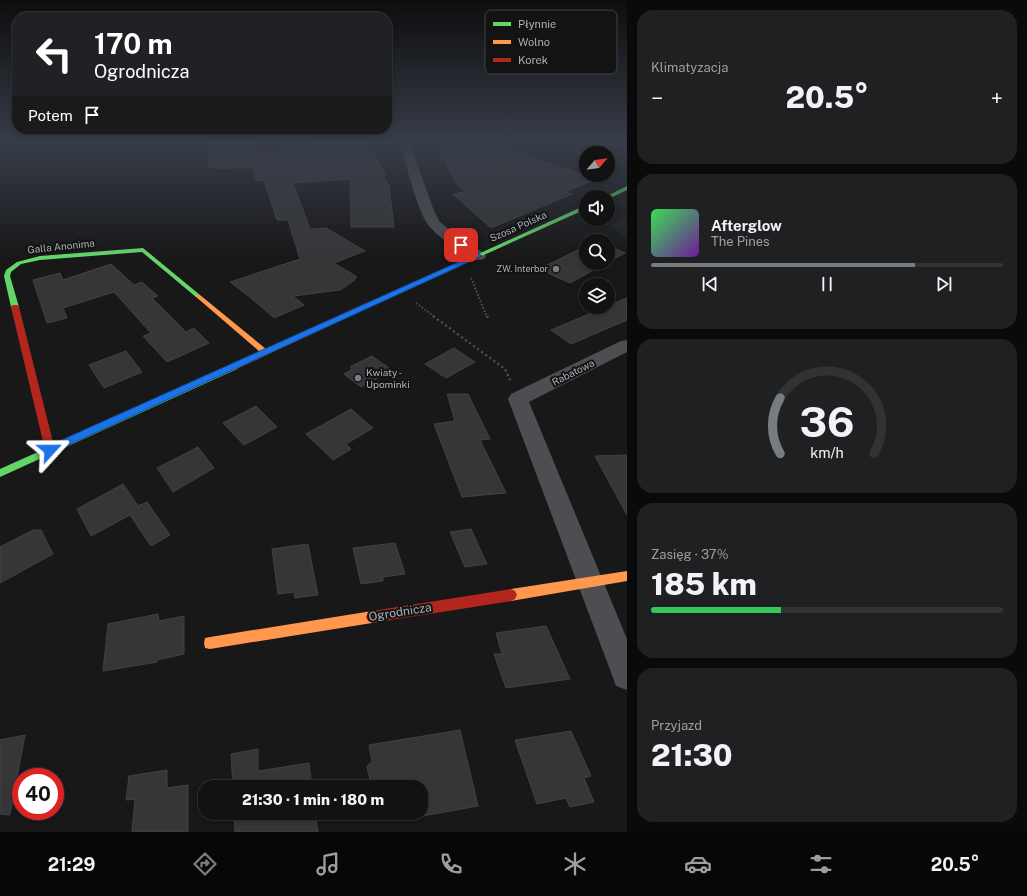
<!DOCTYPE html>
<html lang="pl">
<head>
<meta charset="utf-8">
<style>
  :root { --surface:#121213; --page:#1f2021; --text:#f1f3f6; --muted:#9c9ea0; --line:#313233; --accent:#787b80 }
  body { margin:0; font-family:"Public Sans",sans-serif; background:var(--page); color:var(--text); height:100vh; display:flex; flex-direction:column; font-size:15px; white-space:nowrap }
  * { box-sizing:border-box; margin:0 }
  p { font-size:13px; color:var(--muted) }
  .icon { flex:none; width:22px; height:22px; fill:none; stroke:currentColor; stroke-width:2; stroke-linecap:round; stroke-linejoin:round }
  .map { position:relative; flex:1; overflow:hidden }
  .details { display:flex; flex-direction:column; gap:10px; padding:10px; background:#0a0a0a; width:400px }
  .details>* { flex:none }
  .guide { position:absolute; left:12px; top:12px; width:380px; height:122px; border-radius:16px; box-shadow:0 2px 6px #0003,0 0 0 1px var(--line); background:#202124; color:#fff; overflow:hidden }
  .needle { width:26px; rotate:62deg }
  .buttons { position:absolute; left:579px; top:146px; display:grid; gap:8px }
  .buttons a { display:grid; place-items:center; width:36px; height:36px; border-radius:50%; background:var(--surface); box-shadow:0 2px 6px #0003,0 0 0 1px var(--line); font-size:20px }
  .speed { position:absolute; left:12px; top:768px; display:flex; gap:8px; font-size:20px; font-weight:700; text-align:center }
  .speed>* { display:grid; place-content:center; width:52px; height:52px; border-radius:50%; background:var(--surface); box-shadow:0 2px 6px #0003,0 0 0 1px var(--line); line-height:1 }
  .speed .limit { border:6px solid #d22; background:#fff; color:#111 }
  .pin { position:absolute; display:grid; place-items:center; width:34px; height:34px; color:#fff; margin:-17px; border-radius:8px; box-shadow:0 2px 6px #0006 }
  .me { position:absolute; width:44px; margin:-22px; rotate:66deg; stroke-linejoin:round; filter:drop-shadow(0 0 3px #0008) }
  .turn { display:flex; align-items:center; gap:14px; height:84px; padding:0 16px; font-size:18px }
  .turn .icon { width:52px; height:52px; stroke-width:2.5 }
  .turn b { display:block; font-size:28px; line-height:34px }
  .then { display:flex; align-items:center; height:38px; padding:0 16px; background:#0003; gap:8px; font-size:15px }
  .big { font-size:30px; font-weight:800; line-height:1.1 }
  .details .tile { flex:1; display:flex; flex-direction:column; justify-content:center; gap:6px; min-width:0; padding:0 14px; border-radius:16px; background:var(--page) }
  .details .dial { align-items:center; gap:0 }
  .dial svg { height:104px; overflow:visible; fill:none; stroke:var(--line); stroke-width:7; stroke-linecap:round; text-anchor:middle }
  .dial text { fill:var(--text); stroke:none }
  .song { display:flex; align-items:center; gap:12px }
  .cover { width:48px; height:48px; border-radius:6px; background:linear-gradient(135deg,hsl(130 70% 55%),hsl(280 70% 35%)) }
  .played { height:4px; border-radius:2px; background:linear-gradient(90deg,var(--accent) 75%,var(--line) 75%) }
  .keys { display:flex; justify-content:space-around; direction:ltr }
  .heat { display:flex; justify-content:space-between; align-items:center; font-size:22px; direction:ltr }
  .charge { height:6px; border-radius:3px; background:linear-gradient(90deg,#34c759 37%,var(--line) 0) }
  .trip { position:absolute; left:198px; top:780px; width:230px; height:40px; border-radius:16px; background:var(--surface); box-shadow:0 2px 6px #0003,0 0 0 1px var(--line); font-weight:800; line-height:40px; text-align:center }
  .menu { display:flex; height:64px; justify-content:space-around; align-items:center; background:#070708; color:var(--muted) }
  .menu .icon { width:28px; height:28px }
  .menu .selected { color:var(--accent) }
  .menu b { font-size:18px; color:var(--text) }
  main { display:flex; flex:1; min-height:0 }
  .map>svg:first-child { display:block }
  .green { fill:#1d221d }
  .building { fill:#363638; stroke:#414245 }
  .lines { fill:none; stroke-linecap:round; stroke-linejoin:round }
  .path-far1 { stroke:#4e5052; stroke-width:2; stroke-dasharray:1.5 2; stroke-linecap:butt }
  .path { stroke:#4e5052; stroke-width:2.5; stroke-dasharray:2 3; stroke-linecap:butt }
  .street { fill:#4d4e51; fill-rule:evenodd }
  .fast { fill:#63d668; fill-rule:evenodd }
  .slow { fill:#ff974d; fill-rule:evenodd }
  .jam { fill:#b3261e; fill-rule:evenodd }
  .route { fill:#1a73e8; stroke:#114b97 }
  .poi-dot { fill:#787b80; stroke:#131314; stroke-width:1.5 }
  .labels { text-anchor:middle; stroke-width:4; stroke-linejoin:round; paint-order:stroke }
  .far-poi-label { font-size:9px; fill:#abb0b8; stroke:#131314; text-anchor:end }
  .street-label { font-size:10px; fill:#abb0b8; stroke:#131314 }
  .poi-label { font-size:10px; fill:#abb0b8; stroke:#131314; text-anchor:start }
  .near-street-label { font-size:12px; fill:#abb0b8; stroke:#131314 }
  .key { fill:#131314; stroke:#414245; stroke-width:1 }
  .key-label { font-size:11px; fill:#abb0b8 }
</style>
</head>
<body>
<main>
<div class="map">
<svg width="627" height="832" viewBox="0 0 627 832">
  <rect width="100%" height="100%" fill="#181819"/>
  <g class="green">
    <polygon points="99,141 209,141 77,146"/>
    <polygon points="593,141 627,141 627,153"/>
    <polygon points="627,217 627,240 611,224"/>
  </g>
  <g class="building">
    <polygon points="209,141 255,141 257,152 312,149 309,141 365,141 386,175 383,175 389,186 394,227 351,227 350,179 293,183 310,229 326,228 365,251 334,263 357,277 354,279 355,280 340,290 293,296 304,305 274,318 251,298 230,282 300,259 288,220 277,220 264,180 256,181 253,167 218,169 218,167 208,167"/>
    <polygon points="494,144 496,145 593,178 590,180 592,181 565,192 572,194 491,228 453,194 465,192 458,185 436,146"/>
    <polygon points="586,246 586,263 606,263 570,283 539,269"/>
    <polygon points="608,246 625,253 608,262"/>
    <polygon points="111,264 134,285 142,282 158,296 152,298 186,332 194,328 209,343 167,362 143,336 151,333 114,292 63,308 67,318 47,323 33,280 60,273 63,280"/>
    <polygon points="627,298 627,320 571,344 551,330"/>
    <polygon points="454,348 475,362 446,378 425,364"/>
    <polygon points="126,351 142,372 104,388 89,365"/>
    <polygon points="372,356 392,370 361,387 344,374 352,369 350,367"/>
    <polygon points="447,394 468,394 490,439 480,440 506,493 462,497 434,424 455,421"/>
    <polygon points="256,406 277,427 244,445 223,423"/>
    <polygon points="351,409 373,428 346,444 351,449 333,460 306,434"/>
    <polygon points="198,447 214,468 173,492 157,468"/>
    <polygon points="627,455 627,515 595,456"/>
    <polygon points="123,484 138,506 147,502 170,535 151,546 130,515 91,536 77,509"/>
    <polygon points="471,529 487,564 465,567 450,532"/>
    <polygon points="33,530 41,530 53,554 0,583 0,547"/>
    <polygon points="395,543 405,574 383,577 383,581 361,584 353,548"/>
    <polygon points="308,544 318,595 295,598 294,592 278,594 272,549"/>
    <polygon points="158,614 159,621 184,616 184,654 157,660 157,662 103,671 108,624"/>
    <polygon points="546,626 570,679 506,688 494,654 502,654 496,633"/>
    <polygon points="460,730 478,806 417,817 417,813 383,819 381,813 421,813 421,787 377,787 376,783 370,780 367,766 372,762 369,745"/>
    <polygon points="571,731 591,776 584,778 594,802 570,807 566,798 537,804 515,740"/>
    <polygon points="25,735 10,815 0,814 0,740"/>
    <polygon points="258,749 258,771 309,763 312,787 233,787 231,754"/>
    <polygon points="167,770 167,788 188,785 188,832 132,832 135,799 126,800 129,776"/>
    <polygon points="234,813 315,813 318,832 235,832"/>
  </g>
  <g class="lines">
    <g class="path-far1">
      <polyline points="471,278 487,317"/>
      <polyline points="416,303 435,317"/>
    </g>
    <g class="path">
      <polyline points="433,316 505,369 510,380"/>
      <polyline points="487,316 488,318"/>
    </g>
    <g class="street">
      <path d="M399 141H409L433 208 439 221 453 233 484 253 486 256 484 259 479 260 474 259C459 249 441 240 429 226 418 213 405 160 399 141Z"/>
      <polygon points="627,340 627,352 529,402 627,639 627,690 616,686 612,675 508,399 511,394 621,341"/>
    </g>
    <g class="fast">
      <polygon points="627,186 627,190 610,198 605,197"/>
      <polygon points="586,205 586,209 415,286 411,286 410,285"/>
      <polygon points="143,248 200,295 200,297 196,297 142,252 40,260 21,264 11,272 10,276 19,307 15,309 11,307 4,276 6,270 17,262 40,256"/>
      <polygon points="234,364 238,367 237,369 0,477 0,469"/>
    </g>
    <g class="slow">
      <polygon points="413,283 415,284 415,286 234,370 230,367 231,365 260,352 195,296 196,295 200,295 266,349"/>
      <polygon points="627,571 627,581 511,601 507,599 505,595 507,591 511,589"/>
      <polygon points="372,611 376,613 378,617 376,621 372,623 210,649 205,648 204,643 205,638 210,637"/>
    </g>
    <g class="jam">
      <polygon points="12,305 18,305 19,307 55,450 53,453 47,453 45,450 11,307"/>
      <polygon points="511,589 515,591 517,595 515,599 511,601 372,623 368,621 366,617 368,613 372,611"/>
    </g>
  </g>
  <linearGradient id="sky" x2="0" y2="1"><stop stop-color="#0d0d0e"/><stop offset="0.55" stop-color="#373d49"/><stop offset="1" stop-color="#373d49" stop-opacity="0"/></linearGradient>
  <rect width="627" height="257" fill="url(#sky)"/>
  <polygon class="route" points="459,244 463,244 482,256 53,452 46,452 45,450 46,447 474,255 459,247"/>
  <g class="poi-dot">
    <circle cx="556" cy="269" r="4"/>
    <circle cx="358" cy="378" r="4"/>
  </g>
  <g class="labels">
    <g class="far-poi-label">
      <text x="548" y="272">ZW. Interbor</text>
    </g>
    <g class="street-label">
      <text transform="translate(518 226) rotate(-24)" y="4">Szosa Polska</text>
      <text transform="translate(61 246) rotate(-6)" y="4">Galla Anonima</text>
      <text transform="translate(573 372) rotate(-27)" y="4">Rabatowa</text>
    </g>
    <g class="poi-label">
      <text x="366" y="376">Kwiaty -<tspan x="366" dy="12">Upominki</tspan></text>
    </g>
    <g class="near-street-label">
      <text transform="translate(400 612) rotate(-9)" y="4">Ogrodnicza</text>
    </g>
  </g>
  <rect x="485" y="10" width="132" height="64" rx="6" class="key"/>
  <rect x="493" y="22" width="18" height="4" fill="#63d668"/>
  <rect x="493" y="40" width="18" height="4" fill="#ff974d"/>
  <rect x="493" y="58" width="18" height="4" fill="#b3261e"/>
  <g class="key-label">
    <text x="518" y="28">Płynnie</text>
    <text x="518" y="46">Wolno</text>
    <text x="518" y="64">Korek</text>
  </g>
</svg>
<div class="buttons">
<a><svg class="needle" viewBox="-14 -14 28 28"><path d="M0-13l5 13h-10z" fill="#e53935"/><path d="M0 13l5-13h-10z" fill="#9c9ea0"/></svg></a>
<a><svg class="icon" aria-label="sound" viewBox="0 0 24 24"><path d="M4 9h4l5-4v14l-5-4H4zM17 9q2 3 0 6"/></svg></a>
<a><svg class="icon" aria-label="search" viewBox="0 0 24 24"><circle cx="10" cy="10" r="6"/><path d="M15 15l6 6"/></svg></a>
<a><svg class="icon" aria-label="layers" viewBox="0 0 24 24"><path d="M12 4l9 5-9 5-9-5zM3 14l9 5 9-5"/></svg></a>
</div>
<div class="speed"><div class="limit">40</div></div>
<div class="pin" style="left:461px;top:245px;background:#d93025"><svg class="icon" aria-label="arrive" viewBox="0 0 24 24"><path d="M6 21V4h12l-3 4 3 4H6"/></svg></div>
<svg class="me" style="left:50px;top:450px" viewBox="-20 -20 40 40"><path d="M0-17L14 15 0 8-14 15z" fill="#1a73e8" stroke="#fff" stroke-width="4"/></svg>
<div class="trip">21:30 · 1 min · 180 m</div>
<div class="guide">
<div class="turn"><svg class="icon" aria-label="left" viewBox="0 0 24 24"><path d="M17 20v-9H6M10 6l-5 5 5 5"/></svg><div><b>170 m</b>Ogrodnicza</div></div>
<div class="then">Potem<svg class="icon" aria-label="arrive" viewBox="0 0 24 24"><path d="M6 21V4h12l-3 4 3 4H6"/></svg></div>
</div>
</div>
<section class="details">
<div class="tile"><p>Klimatyzacja</p>
<div class="heat"><a>−</a><b class="big">20.5°</b><a>+</a></div>
</div>
<div class="tile">
<div class="song"><i class="cover"></i><div><b>Afterglow</b><p>The Pines</p></div></div>
<div class="played"></div>
<div class="keys"><svg class="icon" aria-label="previous" viewBox="0 0 24 24"><path d="M18 5L8 12l10 7zM5 5v14"/></svg><svg class="icon" aria-label="pause" viewBox="0 0 24 24"><path d="M8 5v14M16 5v14"/></svg><svg class="icon" aria-label="next" viewBox="0 0 24 24"><path d="M6 5l10 7-10 7zM19 5v14"/></svg></div>
</div>
<div class="tile dial"><svg viewBox="0 0 100 80">
<path d="M14 69A42 42 0 1 1 86 69"/>
<path d="M14 69A42 42 0 0 1 14 26" stroke="#787b80"/>
<text x="50" y="56" font-size="32" font-weight="700">36</text>
<text x="50" y="72" font-size="11">km/h</text>
</svg></div>
<div class="tile"><p>Zasięg · 37%</p><b class="big">185 km</b><div class="charge"></div></div>
<div class="tile"><p>Przyjazd</p><b class="big">21:30</b></div>
</section>
</main>
<nav class="menu">
<b>21:29</b>
<svg class="icon selected" aria-label="directions" viewBox="0 0 24 24"><path d="M12 3l9 9-9 9-9-9zM9 14v-3h6M13 9l2 2-2 2"/></svg>
<svg class="icon" aria-label="music" viewBox="0 0 24 24"><path d="M9 18V5l10-2v13"/><circle cx="6" cy="18" r="3"/><circle cx="16" cy="16" r="3"/></svg>
<svg class="icon" aria-label="phone" viewBox="0 0 24 24"><path d="M5 4h4l2 5-3 2q2 4 5 5l2-3 5 2v4C11 20 4 13 5 4z"/></svg>
<svg class="icon" aria-label="climate" viewBox="0 0 24 24"><path d="M12 3v18M4 7l16 10M4 17L20 7"/></svg>
<svg class="icon" aria-label="car" viewBox="0 0 24 24"><path d="M5 17H2v-5l4-1 3-4h7l3 4 3 1v5h-3M9 17h6M6 11h13"/><circle cx="7" cy="17" r="2"/><circle cx="17" cy="17" r="2"/></svg>
<svg class="icon" aria-label="filters" viewBox="0 0 24 24"><path d="M4 7h16M4 17h16"/><circle cx="9" cy="7" r="2"/><circle cx="15" cy="17" r="2"/></svg>
<b>20.5°</b>
</nav>
</body>
</html>
